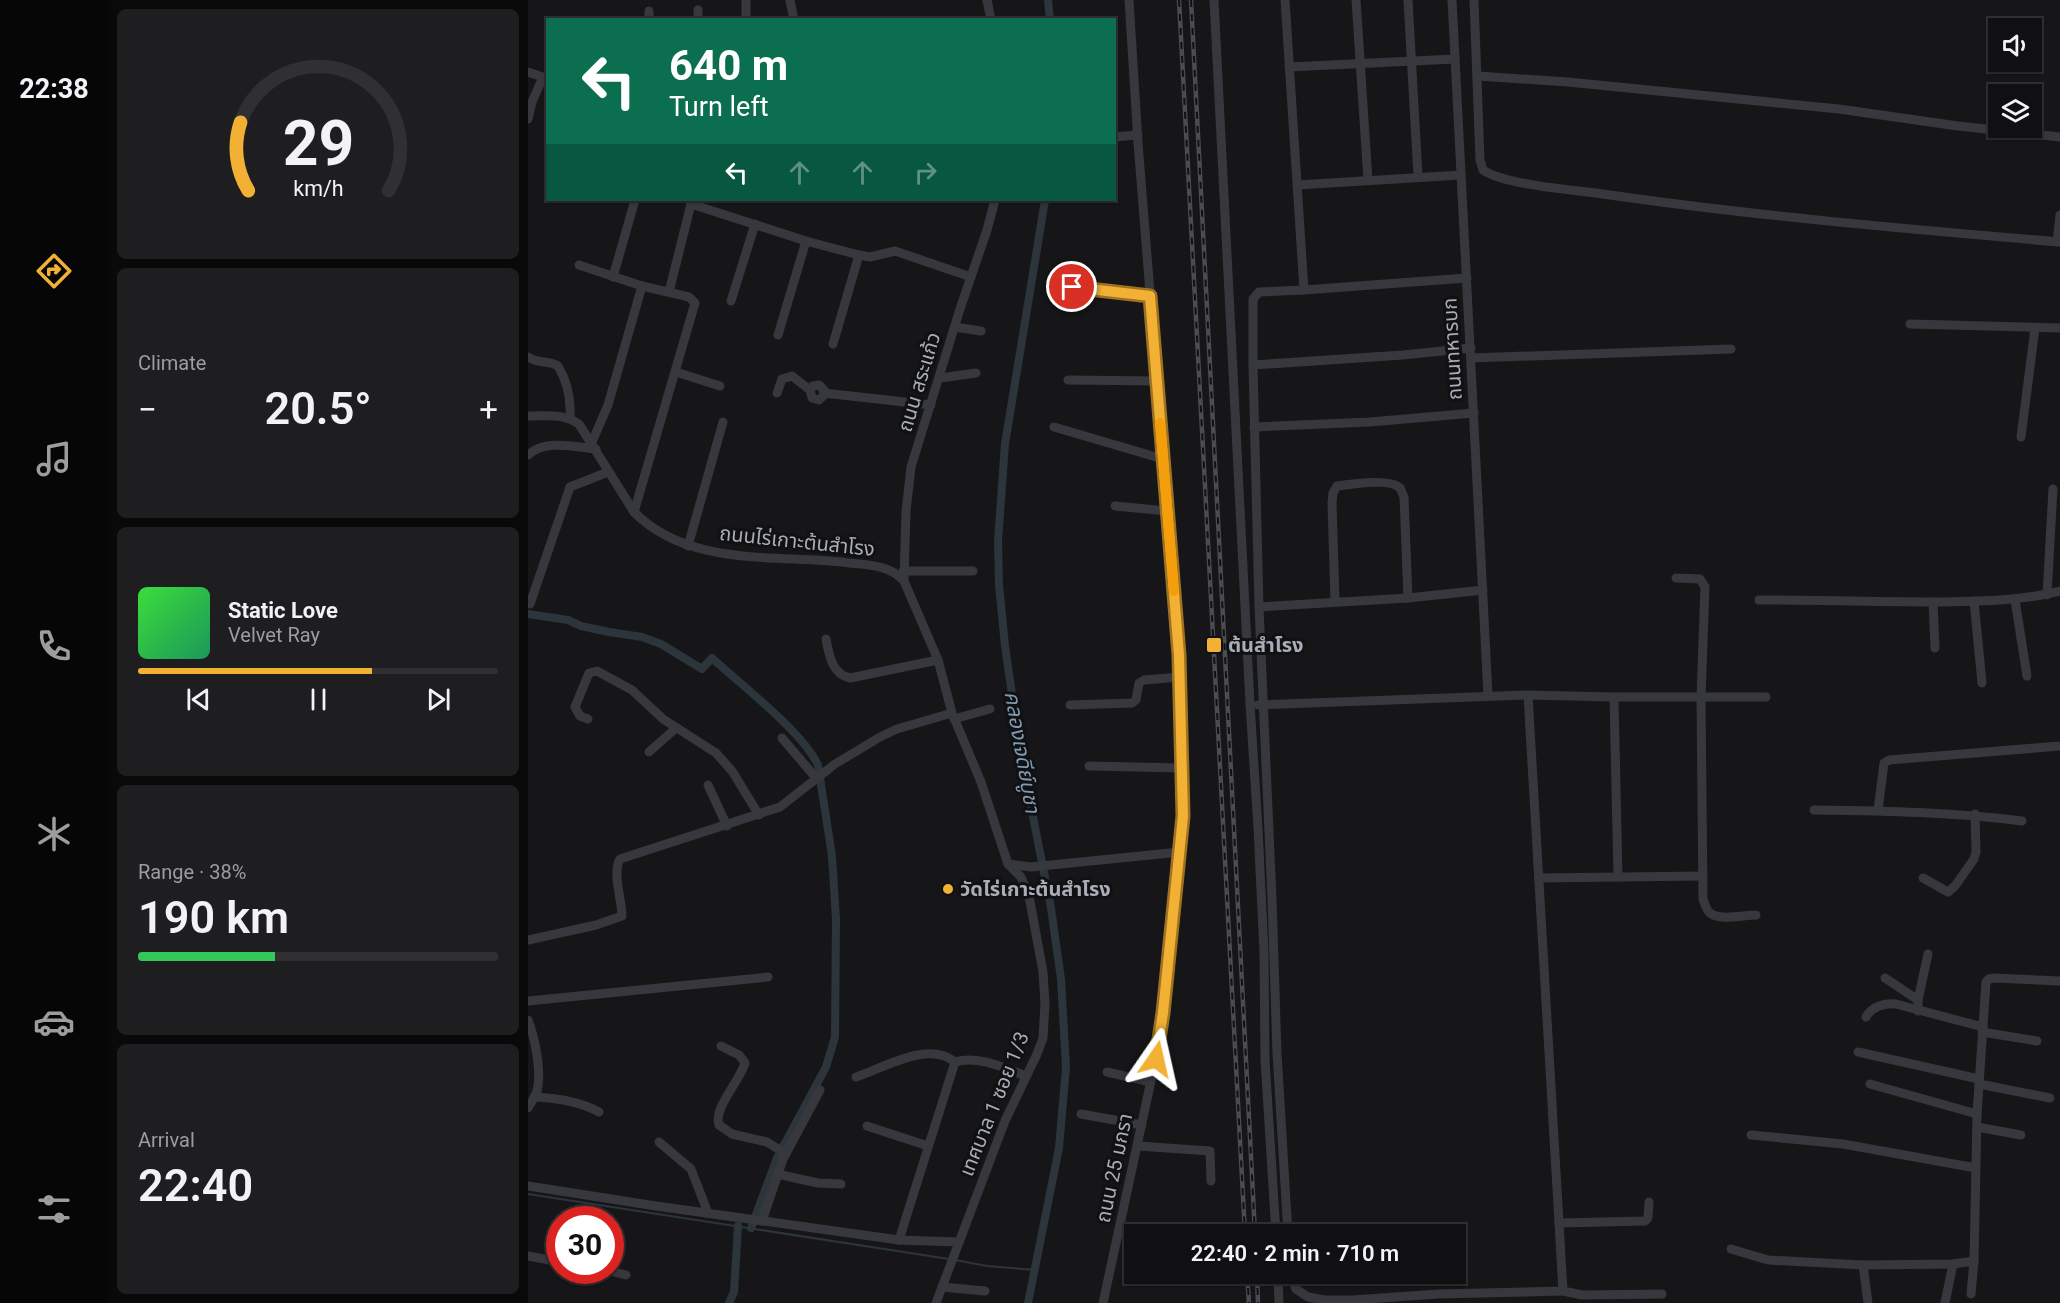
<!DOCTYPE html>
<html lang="en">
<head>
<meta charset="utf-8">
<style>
  :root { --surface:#101012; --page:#1e1e20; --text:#f1f3f6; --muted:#9c9d9f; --line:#303032; --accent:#f2b134 }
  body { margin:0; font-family:Roboto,"Noto Sans Thai",sans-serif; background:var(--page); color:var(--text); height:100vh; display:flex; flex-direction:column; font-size:22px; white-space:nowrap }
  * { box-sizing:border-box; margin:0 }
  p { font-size:20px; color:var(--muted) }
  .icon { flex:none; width:33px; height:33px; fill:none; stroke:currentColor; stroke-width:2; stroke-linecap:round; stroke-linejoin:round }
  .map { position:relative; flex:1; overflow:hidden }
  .sheet { display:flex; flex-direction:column; gap:9px; padding:9px; background:#09090a; width:420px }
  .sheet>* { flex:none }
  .banner { position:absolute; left:18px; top:18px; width:570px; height:183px; border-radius:0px; box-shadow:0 2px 4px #0004,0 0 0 2px var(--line); background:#0b6e4f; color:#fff; overflow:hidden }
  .controls { position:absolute; left:1460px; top:18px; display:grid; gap:12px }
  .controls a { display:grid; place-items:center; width:54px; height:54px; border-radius:0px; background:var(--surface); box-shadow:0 2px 4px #0004,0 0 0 2px var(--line); font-size:30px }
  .speed { position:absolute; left:18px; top:1206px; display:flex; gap:12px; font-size:30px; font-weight:700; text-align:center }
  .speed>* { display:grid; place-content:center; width:78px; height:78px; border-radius:50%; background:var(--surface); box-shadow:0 2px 4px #0004,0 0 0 2px var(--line); line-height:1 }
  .speed .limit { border:9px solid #d22; background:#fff; color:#111 }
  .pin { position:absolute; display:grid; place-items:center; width:51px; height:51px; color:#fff; margin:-26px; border:3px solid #fff; border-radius:50%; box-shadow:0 2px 6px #0007 }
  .me { position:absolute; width:66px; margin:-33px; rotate:11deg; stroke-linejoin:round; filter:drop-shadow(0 0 4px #0008) }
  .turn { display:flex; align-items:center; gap:21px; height:126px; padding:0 24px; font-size:27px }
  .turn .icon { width:78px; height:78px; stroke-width:2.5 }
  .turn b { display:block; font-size:42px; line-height:51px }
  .lanes { display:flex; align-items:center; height:57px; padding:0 24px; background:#0003; justify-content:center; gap:30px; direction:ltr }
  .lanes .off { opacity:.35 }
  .big { font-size:45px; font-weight:600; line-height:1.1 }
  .sheet .tile { flex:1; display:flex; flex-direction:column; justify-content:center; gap:9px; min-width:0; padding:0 21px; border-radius:9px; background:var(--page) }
  .sheet .dial { align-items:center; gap:0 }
  .dial svg { height:156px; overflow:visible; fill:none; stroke:var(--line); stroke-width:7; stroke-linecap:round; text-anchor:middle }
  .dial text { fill:var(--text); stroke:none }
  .song { display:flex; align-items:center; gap:18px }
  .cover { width:72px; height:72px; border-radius:9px; background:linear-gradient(135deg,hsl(120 70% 55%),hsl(150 70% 35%)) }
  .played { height:6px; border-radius:3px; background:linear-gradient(90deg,var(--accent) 65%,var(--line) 65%) }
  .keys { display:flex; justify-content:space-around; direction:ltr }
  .heat { display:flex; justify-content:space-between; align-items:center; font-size:33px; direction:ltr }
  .charge { height:9px; border-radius:4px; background:linear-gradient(90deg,#34c759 38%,var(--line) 0) }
  .trip { position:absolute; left:596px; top:1224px; width:342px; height:60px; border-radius:0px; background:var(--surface); box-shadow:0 2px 4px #0004,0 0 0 2px var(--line); font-weight:600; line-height:60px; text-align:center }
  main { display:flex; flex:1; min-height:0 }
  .tabs { display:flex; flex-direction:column; width:108px; justify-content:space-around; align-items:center; background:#060607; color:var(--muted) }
  .tabs .icon { width:42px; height:42px }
  .tabs .active { color:var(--accent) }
  .tabs b { font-size:27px; color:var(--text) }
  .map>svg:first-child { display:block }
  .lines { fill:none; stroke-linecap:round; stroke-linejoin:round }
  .stream { stroke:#2c353c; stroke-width:2 }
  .canal { stroke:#2c353c; stroke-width:8 }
  .minor { stroke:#37383d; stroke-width:9 }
  .rail-casing { stroke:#4a4c52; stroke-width:4.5 }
  .rail { stroke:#111113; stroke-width:2; stroke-dasharray:7; stroke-linecap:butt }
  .route-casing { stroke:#9d7322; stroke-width:15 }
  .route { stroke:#f2b134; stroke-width:10 }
  .slow { stroke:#f59e0b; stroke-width:10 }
  .poi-dot { fill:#f2b134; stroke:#111113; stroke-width:2 }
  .labels { text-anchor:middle; stroke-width:6; stroke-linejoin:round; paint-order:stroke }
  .street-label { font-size:20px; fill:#a8adb8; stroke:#111113 }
  .poi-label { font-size:20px; font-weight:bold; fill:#a8adb8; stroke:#111113; text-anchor:start }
  .water-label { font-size:21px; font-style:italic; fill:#7f9bb3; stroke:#111113 }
</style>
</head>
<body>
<main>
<nav class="tabs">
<b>22:38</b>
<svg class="icon active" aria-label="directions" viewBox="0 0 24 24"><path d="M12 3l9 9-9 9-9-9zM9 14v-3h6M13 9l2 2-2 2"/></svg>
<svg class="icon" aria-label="music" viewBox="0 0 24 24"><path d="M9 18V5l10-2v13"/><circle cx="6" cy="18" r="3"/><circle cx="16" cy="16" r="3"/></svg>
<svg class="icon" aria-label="phone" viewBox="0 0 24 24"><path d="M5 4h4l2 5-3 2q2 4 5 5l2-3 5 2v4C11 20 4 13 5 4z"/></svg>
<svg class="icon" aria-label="climate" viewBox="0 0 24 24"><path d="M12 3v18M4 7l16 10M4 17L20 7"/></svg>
<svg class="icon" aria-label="car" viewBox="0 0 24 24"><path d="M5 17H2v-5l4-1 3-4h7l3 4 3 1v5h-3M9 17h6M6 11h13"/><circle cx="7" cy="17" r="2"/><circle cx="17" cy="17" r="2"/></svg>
<svg class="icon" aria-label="filters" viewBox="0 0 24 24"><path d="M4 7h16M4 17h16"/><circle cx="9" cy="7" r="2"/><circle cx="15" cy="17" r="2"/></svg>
</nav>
<section class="sheet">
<div class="tile dial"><svg viewBox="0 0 100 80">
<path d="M14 69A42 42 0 1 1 86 69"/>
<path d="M14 69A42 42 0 0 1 10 34" stroke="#f2b134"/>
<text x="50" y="56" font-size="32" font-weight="700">29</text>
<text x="50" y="72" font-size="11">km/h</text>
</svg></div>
<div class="tile"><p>Climate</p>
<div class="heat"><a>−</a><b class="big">20.5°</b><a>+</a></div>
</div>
<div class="tile">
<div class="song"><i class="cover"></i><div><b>Static Love</b><p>Velvet Ray</p></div></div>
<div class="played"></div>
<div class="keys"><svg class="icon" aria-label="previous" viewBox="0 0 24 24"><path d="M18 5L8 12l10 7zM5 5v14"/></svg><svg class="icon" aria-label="pause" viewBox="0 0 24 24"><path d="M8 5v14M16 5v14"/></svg><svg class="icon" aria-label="next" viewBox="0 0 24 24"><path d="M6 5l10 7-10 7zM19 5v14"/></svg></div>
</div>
<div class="tile"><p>Range · 38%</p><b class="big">190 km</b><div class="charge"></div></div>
<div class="tile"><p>Arrival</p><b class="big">22:40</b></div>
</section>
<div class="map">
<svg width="1532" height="1303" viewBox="0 0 1532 1303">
  <rect width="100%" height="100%" fill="#161618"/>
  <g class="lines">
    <g class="stream">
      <polyline points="0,1194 421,1259"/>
      <polyline points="427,1260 459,1266 507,1270"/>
    </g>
    <g class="canal">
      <polyline points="520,0 522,20"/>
      <path d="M0 614 40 620 53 626 81 632 114 637 133 644 174 669 184 658C213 685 274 731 290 765L304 856 308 919 307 1037 298 1067 249 1158 223 1228"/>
      <polyline points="201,1303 206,1292 210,1226"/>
      <polyline points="500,1303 531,1148 538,1067 533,979 523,908 493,756 477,646 471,585 470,541 477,444 517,200"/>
    </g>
    <g class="minor">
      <polyline points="218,0 218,20"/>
      <polyline points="262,0 266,20"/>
      <polyline points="459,0 463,20"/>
      <polyline points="686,0 722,704 730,828 736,952 737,1060 748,1234"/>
      <polyline points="757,0 776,290 731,292 725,299 725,365 731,607 744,899 749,1053 760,1234"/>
      <polyline points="828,0 840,180"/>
      <polyline points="880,0 890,176"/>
      <polyline points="924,0 960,695"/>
      <path d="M946 0 952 160 955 170C977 185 1046 190 1075 194 1227 216 1379 229 1532 242"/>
      <polyline points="170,10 170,20"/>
      <polyline points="121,11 121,20"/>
      <polyline points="761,67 927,59"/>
      <polyline points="0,72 20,79"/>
      <polyline points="949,76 1040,82 1311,109 1430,126 1532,137"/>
      <polyline points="0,119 4,102 15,77"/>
      <polyline points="586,137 610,135"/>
      <polyline points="769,185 933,175"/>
      <polyline points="164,200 163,204 278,241 331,255 342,257 367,251 443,277"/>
      <polyline points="1529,242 1532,215"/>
      <polyline points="51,265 114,286 161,297 167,303 106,512"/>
      <polyline points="85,277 107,200"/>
      <polyline points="524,285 623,296"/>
      <polyline points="776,290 939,278"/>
      <polyline points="141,292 163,204"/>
      <polyline points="203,301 227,224"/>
      <polyline points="1382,324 1532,328"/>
      <polyline points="427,327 453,331"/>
      <polyline points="250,335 278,241"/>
      <polyline points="305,344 331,255"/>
      <path d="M0 357C9 364 21 360 30 366 39 381 43 400 42 417"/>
      <polyline points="943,358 1203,349"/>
      <polyline points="725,365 875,355 943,348"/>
      <polyline points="148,372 192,386"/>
      <polyline points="412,378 448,373"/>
      <polyline points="540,380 629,381"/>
      <polyline points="249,393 254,379 264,376 282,390 284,398 291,400 296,395 296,390 291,385 285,386 282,390"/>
      <polyline points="296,393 403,405"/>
      <path d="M0 416C18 416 35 413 51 424L106 512C161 568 250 554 321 563 341 565 362 565 376 581L410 660 424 713 453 782 480 864 493 877 501 896 515 972 517 1004 515 1038 509 1054 477 1121 408 1303"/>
      <polyline points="526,427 635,459"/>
      <polyline points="726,427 842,422 946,413"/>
      <polyline points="1493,437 1507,328"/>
      <polyline points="64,442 80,405 114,286"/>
      <path d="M0 455C17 439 47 447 68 449"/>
      <polyline points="587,506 639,511"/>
      <polyline points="160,546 195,422"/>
      <polyline points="375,571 445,571"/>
      <path d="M1148 578 1172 579 1177 587 1173 697 1175 899C1177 904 1178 910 1182 913 1192 921 1215 915 1228 915"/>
      <polyline points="376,581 378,511 383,467 432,309 459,230 467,200"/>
      <polyline points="1519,595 1525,489"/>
      <path d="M1231 600C1292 600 1353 602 1414 602 1454 601 1493 601 1532 591"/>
      <polyline points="1487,600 1499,676"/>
      <polyline points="1446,601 1454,683"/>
      <path d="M807 602 804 503 805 493 809 486C822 484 863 478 872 488 873 489 875 496 876 497L880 598"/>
      <polyline points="1405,602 1407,648"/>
      <polyline points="2,604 42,487 80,472"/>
      <polyline points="731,607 880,598 955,590"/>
      <path d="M298 639C301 655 304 674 322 678L410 660"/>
      <polyline points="1086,697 1090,877"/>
      <polyline points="542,705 604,703 608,700 611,683 616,680 652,677"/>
      <polyline points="730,705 1000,695 1086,697 1238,697"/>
      <polyline points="60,719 52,716 47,707 61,673 69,671 104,690 135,719 188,753 204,771 231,815"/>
      <polyline points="426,719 462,709"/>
      <polyline points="254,738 288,778"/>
      <polyline points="121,752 148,728"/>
      <polyline points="561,766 654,768"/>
      <polyline points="180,785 199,826"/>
      <path d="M1286 810C1356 811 1425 812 1494 821"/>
      <polyline points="1350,810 1356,763 1361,760 1532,746"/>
      <polyline points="480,864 503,867 652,852"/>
      <polyline points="1011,878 1175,876"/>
      <polyline points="1395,878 1420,892 1427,886 1446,859 1448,852 1447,814"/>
      <path d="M0 940 68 925 94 916C94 901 84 872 92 859L252 807 307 764 352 737 369 729 424 713"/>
      <polyline points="1357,978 1390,1000 1390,1011"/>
      <polyline points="1390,1000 1400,954"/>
      <polyline points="0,1001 240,977"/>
      <path d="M1338 1017C1344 1006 1357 1003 1368 1004L1455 1027"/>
      <path d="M0 1020C7 1038 14 1073 9 1091 7 1097 3 1103 0 1108"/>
      <polyline points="1454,1032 1509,1041"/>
      <path d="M193 1046 211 1055 217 1063C212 1081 185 1108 191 1125L204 1134 239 1142 258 1154"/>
      <polyline points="1330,1052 1451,1079"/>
      <polyline points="579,1072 623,1082"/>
      <path d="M328 1077C356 1068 400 1040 427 1062"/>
      <polyline points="1342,1084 1449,1114"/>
      <polyline points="1451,1084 1522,1098"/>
      <path d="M6 1097C29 1098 51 1101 71 1112"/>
      <polyline points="553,1114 614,1125"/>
      <polyline points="339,1126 400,1146"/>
      <polyline points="1449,1127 1493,1135"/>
      <polyline points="1223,1135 1315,1144 1448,1168"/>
      <polyline points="131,1142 163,1169 180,1213"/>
      <polyline points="610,1146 682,1151 683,1181"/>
      <polyline points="249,1174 290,1183 313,1184"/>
      <polyline points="0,1186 128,1206 371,1240 431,1242"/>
      <polyline points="234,1221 255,1159 292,1090"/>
      <polyline points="1031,1223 1117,1221 1120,1218 1121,1202"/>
      <polyline points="591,1229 618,1234"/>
      <path d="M371 1240 427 1062C451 1055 476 1068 498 1076"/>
      <polyline points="1203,1249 1240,1260 1335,1265 1425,1264 1446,1261 1449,1114 1458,982 1461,979 1466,978 1532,981"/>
      <polyline points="0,1256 32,1262"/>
      <polyline points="1335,1265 1340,1303"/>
      <polyline points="78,1270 98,1275"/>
      <polyline points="750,1274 751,1303"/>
      <polyline points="762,1274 768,1289 780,1297 797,1300 825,1300 910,1294 1035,1291 1000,695"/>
      <polyline points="414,1287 457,1291"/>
      <polyline points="1035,1291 1054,1295 1134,1294"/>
      <polyline points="1443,1294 1446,1261"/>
      <polyline points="575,1303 632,1039 655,816 651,655 610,143 601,0"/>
      <polyline points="1417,1303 1425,1264"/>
    </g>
    <g class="rail-casing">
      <g id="rail">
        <polyline points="651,0 717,1234"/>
        <polyline points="663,0 727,1234"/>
        <polyline points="719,1274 721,1303"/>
        <polyline points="729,1274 730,1303"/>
      </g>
    </g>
    <use href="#rail" class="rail"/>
  </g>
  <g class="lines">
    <g class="route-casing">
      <polyline id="route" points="544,287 622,296 651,655 655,816 635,1013 628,1059"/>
    </g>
    <use href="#route" class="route"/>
    <polyline class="slow" points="632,423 646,591"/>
  </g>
  <g class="poi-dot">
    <rect x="678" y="637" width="16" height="16" rx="3"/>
    <circle cx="420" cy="889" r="6"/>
  </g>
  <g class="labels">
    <g class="street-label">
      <text transform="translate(924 349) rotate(-93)" y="7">ถนนทหารบก</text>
      <text transform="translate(391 382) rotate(-73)" y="7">ถนน สระแก้ว</text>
      <text transform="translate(269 541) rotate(6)" y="7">ถนนไร่เกาะต้นสำโรง</text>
      <text transform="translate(466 1104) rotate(-68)" y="7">เทศบาล 1 ซอย 1/3</text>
      <text transform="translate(586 1168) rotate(-78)" y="7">ถนน 25 มกรา</text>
    </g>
    <g class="poi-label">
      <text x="700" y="652">ต้นสำโรง</text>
      <text x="432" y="896">วัดไร่เกาะต้นสำโรง</text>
    </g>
    <g class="water-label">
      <text transform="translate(494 752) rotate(80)" y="7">คลองเจดีย์บูชา</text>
    </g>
  </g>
</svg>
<div class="controls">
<a><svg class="icon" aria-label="sound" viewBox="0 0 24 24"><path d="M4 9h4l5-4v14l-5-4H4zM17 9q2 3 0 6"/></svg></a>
<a><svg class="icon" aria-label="layers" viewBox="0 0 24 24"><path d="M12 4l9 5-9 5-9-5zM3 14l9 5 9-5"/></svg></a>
</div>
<div class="speed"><div class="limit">30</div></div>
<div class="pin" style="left:544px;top:287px;background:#d93025"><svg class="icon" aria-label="arrive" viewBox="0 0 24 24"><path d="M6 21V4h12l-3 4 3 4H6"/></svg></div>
<svg class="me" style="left:628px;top:1059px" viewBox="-20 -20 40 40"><path d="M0-17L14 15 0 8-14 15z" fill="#f2b134" stroke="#fff" stroke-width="4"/></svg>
<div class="trip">22:40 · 2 min · 710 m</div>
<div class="banner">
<div class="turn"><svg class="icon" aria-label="left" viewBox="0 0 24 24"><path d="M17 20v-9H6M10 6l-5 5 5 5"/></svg><div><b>640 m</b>Turn left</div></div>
<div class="lanes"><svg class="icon" aria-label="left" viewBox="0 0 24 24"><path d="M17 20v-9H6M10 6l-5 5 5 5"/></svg><svg class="icon off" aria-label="ahead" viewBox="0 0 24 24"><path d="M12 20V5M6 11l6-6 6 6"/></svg><svg class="icon off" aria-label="ahead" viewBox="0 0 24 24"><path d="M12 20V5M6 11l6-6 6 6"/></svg><svg class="icon off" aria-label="right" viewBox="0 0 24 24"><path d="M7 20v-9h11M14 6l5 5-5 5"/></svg></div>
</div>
</div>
</main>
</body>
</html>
